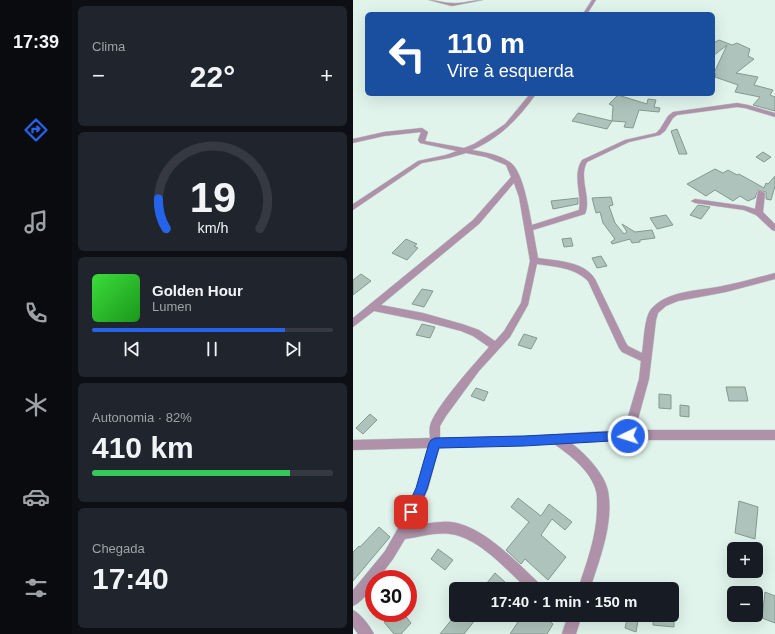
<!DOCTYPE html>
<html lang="pt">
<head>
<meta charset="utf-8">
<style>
  :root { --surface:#171b24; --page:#20242c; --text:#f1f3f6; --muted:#9ea1a6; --line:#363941; --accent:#2563eb }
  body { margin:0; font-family:Arial,sans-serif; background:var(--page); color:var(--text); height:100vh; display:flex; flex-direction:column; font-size:15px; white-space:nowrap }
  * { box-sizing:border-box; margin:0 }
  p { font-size:13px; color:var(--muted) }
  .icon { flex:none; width:22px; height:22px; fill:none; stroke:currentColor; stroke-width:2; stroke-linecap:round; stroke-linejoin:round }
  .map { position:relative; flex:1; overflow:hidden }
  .panel { display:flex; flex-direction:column; gap:6px; padding:6px; background:#0d0f14; width:281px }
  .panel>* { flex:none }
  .hud { position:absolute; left:12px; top:12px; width:350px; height:84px; border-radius:6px; box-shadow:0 4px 16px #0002; background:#1a4fa0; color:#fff; overflow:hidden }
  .fabs { position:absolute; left:374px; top:542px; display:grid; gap:8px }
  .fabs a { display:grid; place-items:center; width:36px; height:36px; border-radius:6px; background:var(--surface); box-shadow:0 4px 16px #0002; font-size:20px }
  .speed { position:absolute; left:12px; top:570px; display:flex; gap:8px; font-size:20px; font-weight:700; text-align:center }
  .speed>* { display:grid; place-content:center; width:52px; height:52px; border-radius:50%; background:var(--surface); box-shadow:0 4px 16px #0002; line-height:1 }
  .speed .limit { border:6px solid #d22; background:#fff; color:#111 }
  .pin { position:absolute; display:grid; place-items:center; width:34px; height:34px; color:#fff; margin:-17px; border-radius:8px; box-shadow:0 2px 6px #0006 }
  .me { position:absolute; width:44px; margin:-22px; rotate:266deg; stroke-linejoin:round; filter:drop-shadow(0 0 3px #0008) }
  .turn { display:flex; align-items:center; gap:14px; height:84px; padding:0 16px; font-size:18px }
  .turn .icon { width:52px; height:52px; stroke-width:2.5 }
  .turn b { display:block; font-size:28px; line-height:34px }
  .big { font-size:30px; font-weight:700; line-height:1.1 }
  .panel .card { flex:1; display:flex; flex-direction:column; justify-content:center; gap:6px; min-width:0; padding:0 14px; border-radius:6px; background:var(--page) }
  .panel .dial { align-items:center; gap:0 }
  .dial svg { height:104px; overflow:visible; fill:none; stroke:var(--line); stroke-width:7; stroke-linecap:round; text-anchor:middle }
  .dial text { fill:var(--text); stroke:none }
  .song { display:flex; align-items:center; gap:12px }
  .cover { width:48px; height:48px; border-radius:6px; background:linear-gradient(135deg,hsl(120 70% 55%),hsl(120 70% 35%)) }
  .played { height:4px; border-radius:2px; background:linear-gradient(90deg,var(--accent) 80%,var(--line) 80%) }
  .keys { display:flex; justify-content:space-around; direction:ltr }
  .heat { display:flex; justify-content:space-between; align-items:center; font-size:22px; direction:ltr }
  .charge { height:6px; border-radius:3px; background:linear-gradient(90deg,#34c759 82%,var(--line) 0) }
  .trip { position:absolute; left:96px; top:582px; width:230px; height:40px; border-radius:6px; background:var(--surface); box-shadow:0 4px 16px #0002; font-weight:700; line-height:40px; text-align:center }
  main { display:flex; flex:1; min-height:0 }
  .menu { display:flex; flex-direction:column; width:72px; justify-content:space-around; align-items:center; background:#090b0e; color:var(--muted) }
  .menu .icon { width:28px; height:28px }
  .menu .selected { color:var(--accent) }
  .menu b { font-size:18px; color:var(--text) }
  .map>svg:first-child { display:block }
  .building { fill:#aec3bb; stroke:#859991 }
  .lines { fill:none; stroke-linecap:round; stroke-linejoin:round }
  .street-casing { stroke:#bed0c9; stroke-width:1 }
  .street { fill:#af92a9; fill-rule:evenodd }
  .route { fill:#2563eb; stroke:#184099 }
</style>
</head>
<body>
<main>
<nav class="menu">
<b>17:39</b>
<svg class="icon selected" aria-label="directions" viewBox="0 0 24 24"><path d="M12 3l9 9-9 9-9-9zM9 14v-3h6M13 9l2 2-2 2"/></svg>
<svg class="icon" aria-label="music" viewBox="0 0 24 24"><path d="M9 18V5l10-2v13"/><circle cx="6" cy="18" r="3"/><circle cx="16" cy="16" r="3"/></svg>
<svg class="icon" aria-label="phone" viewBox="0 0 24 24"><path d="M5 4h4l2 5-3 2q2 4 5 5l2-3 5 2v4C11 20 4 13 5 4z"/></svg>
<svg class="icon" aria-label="climate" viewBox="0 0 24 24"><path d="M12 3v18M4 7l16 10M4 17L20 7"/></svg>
<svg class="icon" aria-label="car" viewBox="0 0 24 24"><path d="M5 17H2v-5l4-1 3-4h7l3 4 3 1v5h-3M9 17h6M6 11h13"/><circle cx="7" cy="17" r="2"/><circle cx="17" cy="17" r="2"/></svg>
<svg class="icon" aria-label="filters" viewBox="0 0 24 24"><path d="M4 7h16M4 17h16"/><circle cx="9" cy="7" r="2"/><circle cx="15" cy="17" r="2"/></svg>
</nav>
<section class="panel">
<div class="card"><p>Clima</p>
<div class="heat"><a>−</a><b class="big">22°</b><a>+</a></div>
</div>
<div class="card dial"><svg viewBox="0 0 100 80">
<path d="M14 69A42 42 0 1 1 86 69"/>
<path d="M14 69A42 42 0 0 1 8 46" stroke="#2563eb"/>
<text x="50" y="56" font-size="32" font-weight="700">19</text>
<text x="50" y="72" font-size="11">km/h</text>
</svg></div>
<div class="card">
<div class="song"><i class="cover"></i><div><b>Golden Hour</b><p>Lumen</p></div></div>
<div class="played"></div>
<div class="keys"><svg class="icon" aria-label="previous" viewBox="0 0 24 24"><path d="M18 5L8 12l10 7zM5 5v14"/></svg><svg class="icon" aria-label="pause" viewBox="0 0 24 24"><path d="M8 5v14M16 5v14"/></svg><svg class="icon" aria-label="next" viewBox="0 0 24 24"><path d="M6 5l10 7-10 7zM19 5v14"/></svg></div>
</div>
<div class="card"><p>Autonomia · 82%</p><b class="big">410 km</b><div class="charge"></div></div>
<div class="card"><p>Chegada</p><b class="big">17:40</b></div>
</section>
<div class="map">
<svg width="422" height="634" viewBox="0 0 422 634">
  <rect width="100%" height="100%" fill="#e0f4ec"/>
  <g class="building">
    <polygon points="366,40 379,45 384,43 397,49 395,56 401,59 383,73 405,77 401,85 420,90 417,95 422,97 422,111 400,105 407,97 382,92 385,85 362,77 363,74 361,73 374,45 360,56 360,43"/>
    <polygon points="265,95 294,104 295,99 303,100 301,107 307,108 306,112 286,110 280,128 271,127 273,122 259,121 254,129 219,121 225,113 259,121 260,106 256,104"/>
    <polygon points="324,129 334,154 326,154 318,131"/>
    <polygon points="410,152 418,157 411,162 403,157"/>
    <polygon points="362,169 370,173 375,170 384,175 386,174 411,188 413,183 415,184 422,176 422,186 418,200 413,199 413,192 405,190 402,198 395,201 387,196 380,201 362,190 353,196 334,184"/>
    <polygon points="258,197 260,205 256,206 262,223 271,234 274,232 269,224 282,232 299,230 302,238 287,240 287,242 279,243 277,239 259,244 258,242 262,239 250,223 247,212 243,213 239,198"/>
    <polygon points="225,198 225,204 200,209 198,201"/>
    <polygon points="345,205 357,207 348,219 337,215"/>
    <polygon points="313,215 320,225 304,229 297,218"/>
    <polygon points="218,238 220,246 211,247 209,239"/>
    <polygon points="53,239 64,244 61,246 65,248 54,260 39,253"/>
    <polygon points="248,256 254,266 244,268 239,258"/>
    <polygon points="8,274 18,281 0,295 0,280"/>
    <polygon points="69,289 80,291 71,307 59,304"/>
    <polygon points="69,324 82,327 77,338 63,335"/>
    <polygon points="171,334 184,338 178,349 165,345"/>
    <polygon points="373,387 392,387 395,401 376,401"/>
    <polygon points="123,388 135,392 131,401 118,396"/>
    <polygon points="306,394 318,395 318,409 306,408"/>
    <polygon points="327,405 336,406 336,417 327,416"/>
    <polygon points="17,414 24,420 10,434 3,428"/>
    <polygon points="165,498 188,516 196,504 219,522 212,530 199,519 188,535 213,557 195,580 172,559 168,564 153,550 176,522 158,507"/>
    <polygon points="386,501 405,507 402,539 382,533"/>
    <polygon points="26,527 37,537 0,581 0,552 6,546 7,547"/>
    <polygon points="85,549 100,560 92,570 78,559"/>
    <polygon points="142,573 152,582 146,589 129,589"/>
    <polygon points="412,592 422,596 422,623 409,618"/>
    <polygon points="40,613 50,613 58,623 48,634 41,634 31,622"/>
    <polygon points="106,615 126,615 111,634 87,634 100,618 102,620"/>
    <polygon points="157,615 189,615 200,624 194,634 157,634 165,622"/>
    <polygon points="275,615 286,615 283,632 272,628"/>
    <polygon points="300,615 321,615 321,627 300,625"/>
  </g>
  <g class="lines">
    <g class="street-casing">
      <g id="street">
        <path d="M76 0C84 0 90 3 98 3 108 4 120 0 130 0L99 6Z"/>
        <polygon points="239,0 243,0 234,14 230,14"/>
        <path d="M177 94H183C166 118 147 138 119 150 131 152 148 155 158 163 170 172 176 210 179 225L226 210C229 194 219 175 229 160L272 140 303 133 307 129 315 116 320 112 384 103 395 105 422 113V117L392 108 384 107 324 115 320 118 312 131 307 135 276 142 234 162C225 178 239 198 232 214L180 230 185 258C204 261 231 261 242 279L273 343 275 346 289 353C291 342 291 316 299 308 317 289 350 291 374 285 390 282 406 277 422 273V279L373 292 325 301 313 306 305 313 303 320 296 379 282 430H422V440H275L218 443C231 452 252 474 255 491 261 523 247 558 237 589H225C234 561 245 533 244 503 244 499 244 494 243 491 238 471 217 455 201 444L86 448 75 489 58 527C71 524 84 521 98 522 131 526 164 563 188 585L190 589H174C155 571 125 537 97 534 82 532 67 537 52 539L40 559 25 579H21C21 588 8 603 0 606V590L32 551 44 530 64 488 75 448 0 450V440L77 438C77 434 76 430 77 426 81 408 123 362 136 347L120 336 108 331 70 321 21 311 0 327V318L120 220 158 177 153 165 133 157 113 153 96 158 69 163 0 210V204L65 161 93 155 104 151 67 143 65 140 68 132 31 136 0 143V139L31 132 69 128 75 132 72 141 111 148 121 144 142 131 152 124ZM161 183 166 197 177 261 168 303 151 331 142 341 126 330 109 324 70 313 28 305 126 224ZM184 264C203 267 220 267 235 281L266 348 269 352 288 361 286 379 271 430 171 436 87 438V426L93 416 126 371 157 337 175 305Z"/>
        <polygon points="405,191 408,191 412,193 410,212 422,224 422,231 419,230 403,215 391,210 342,203 338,201 342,199 392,206 402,209"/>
        <path d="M0 610C8 614 17 626 21 634H5L0 627Z"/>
        <polygon points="215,615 229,615 223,634 209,634"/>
      </g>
    </g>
    <use href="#street" class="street"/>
  </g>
  <polygon class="route" points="275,431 279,432 281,436 279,439 275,440 171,446 86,448 74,489 62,516 58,518 54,516 52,512 63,488 76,443 78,440 82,438 171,436"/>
</svg>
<div class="fabs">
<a>+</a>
<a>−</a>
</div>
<div class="speed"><div class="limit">30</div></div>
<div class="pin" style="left:58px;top:512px;background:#d93025"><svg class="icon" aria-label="arrive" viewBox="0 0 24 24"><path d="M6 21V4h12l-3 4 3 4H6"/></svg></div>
<svg class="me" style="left:275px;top:436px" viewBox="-20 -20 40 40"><circle r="17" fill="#2563eb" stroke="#fff" stroke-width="3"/><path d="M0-11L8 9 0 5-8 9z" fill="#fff"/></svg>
<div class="trip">17:40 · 1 min · 150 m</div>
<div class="hud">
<div class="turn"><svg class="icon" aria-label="left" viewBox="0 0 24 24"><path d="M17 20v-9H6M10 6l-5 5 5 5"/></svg><div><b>110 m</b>Vire à esquerda</div></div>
</div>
</div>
</main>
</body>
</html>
